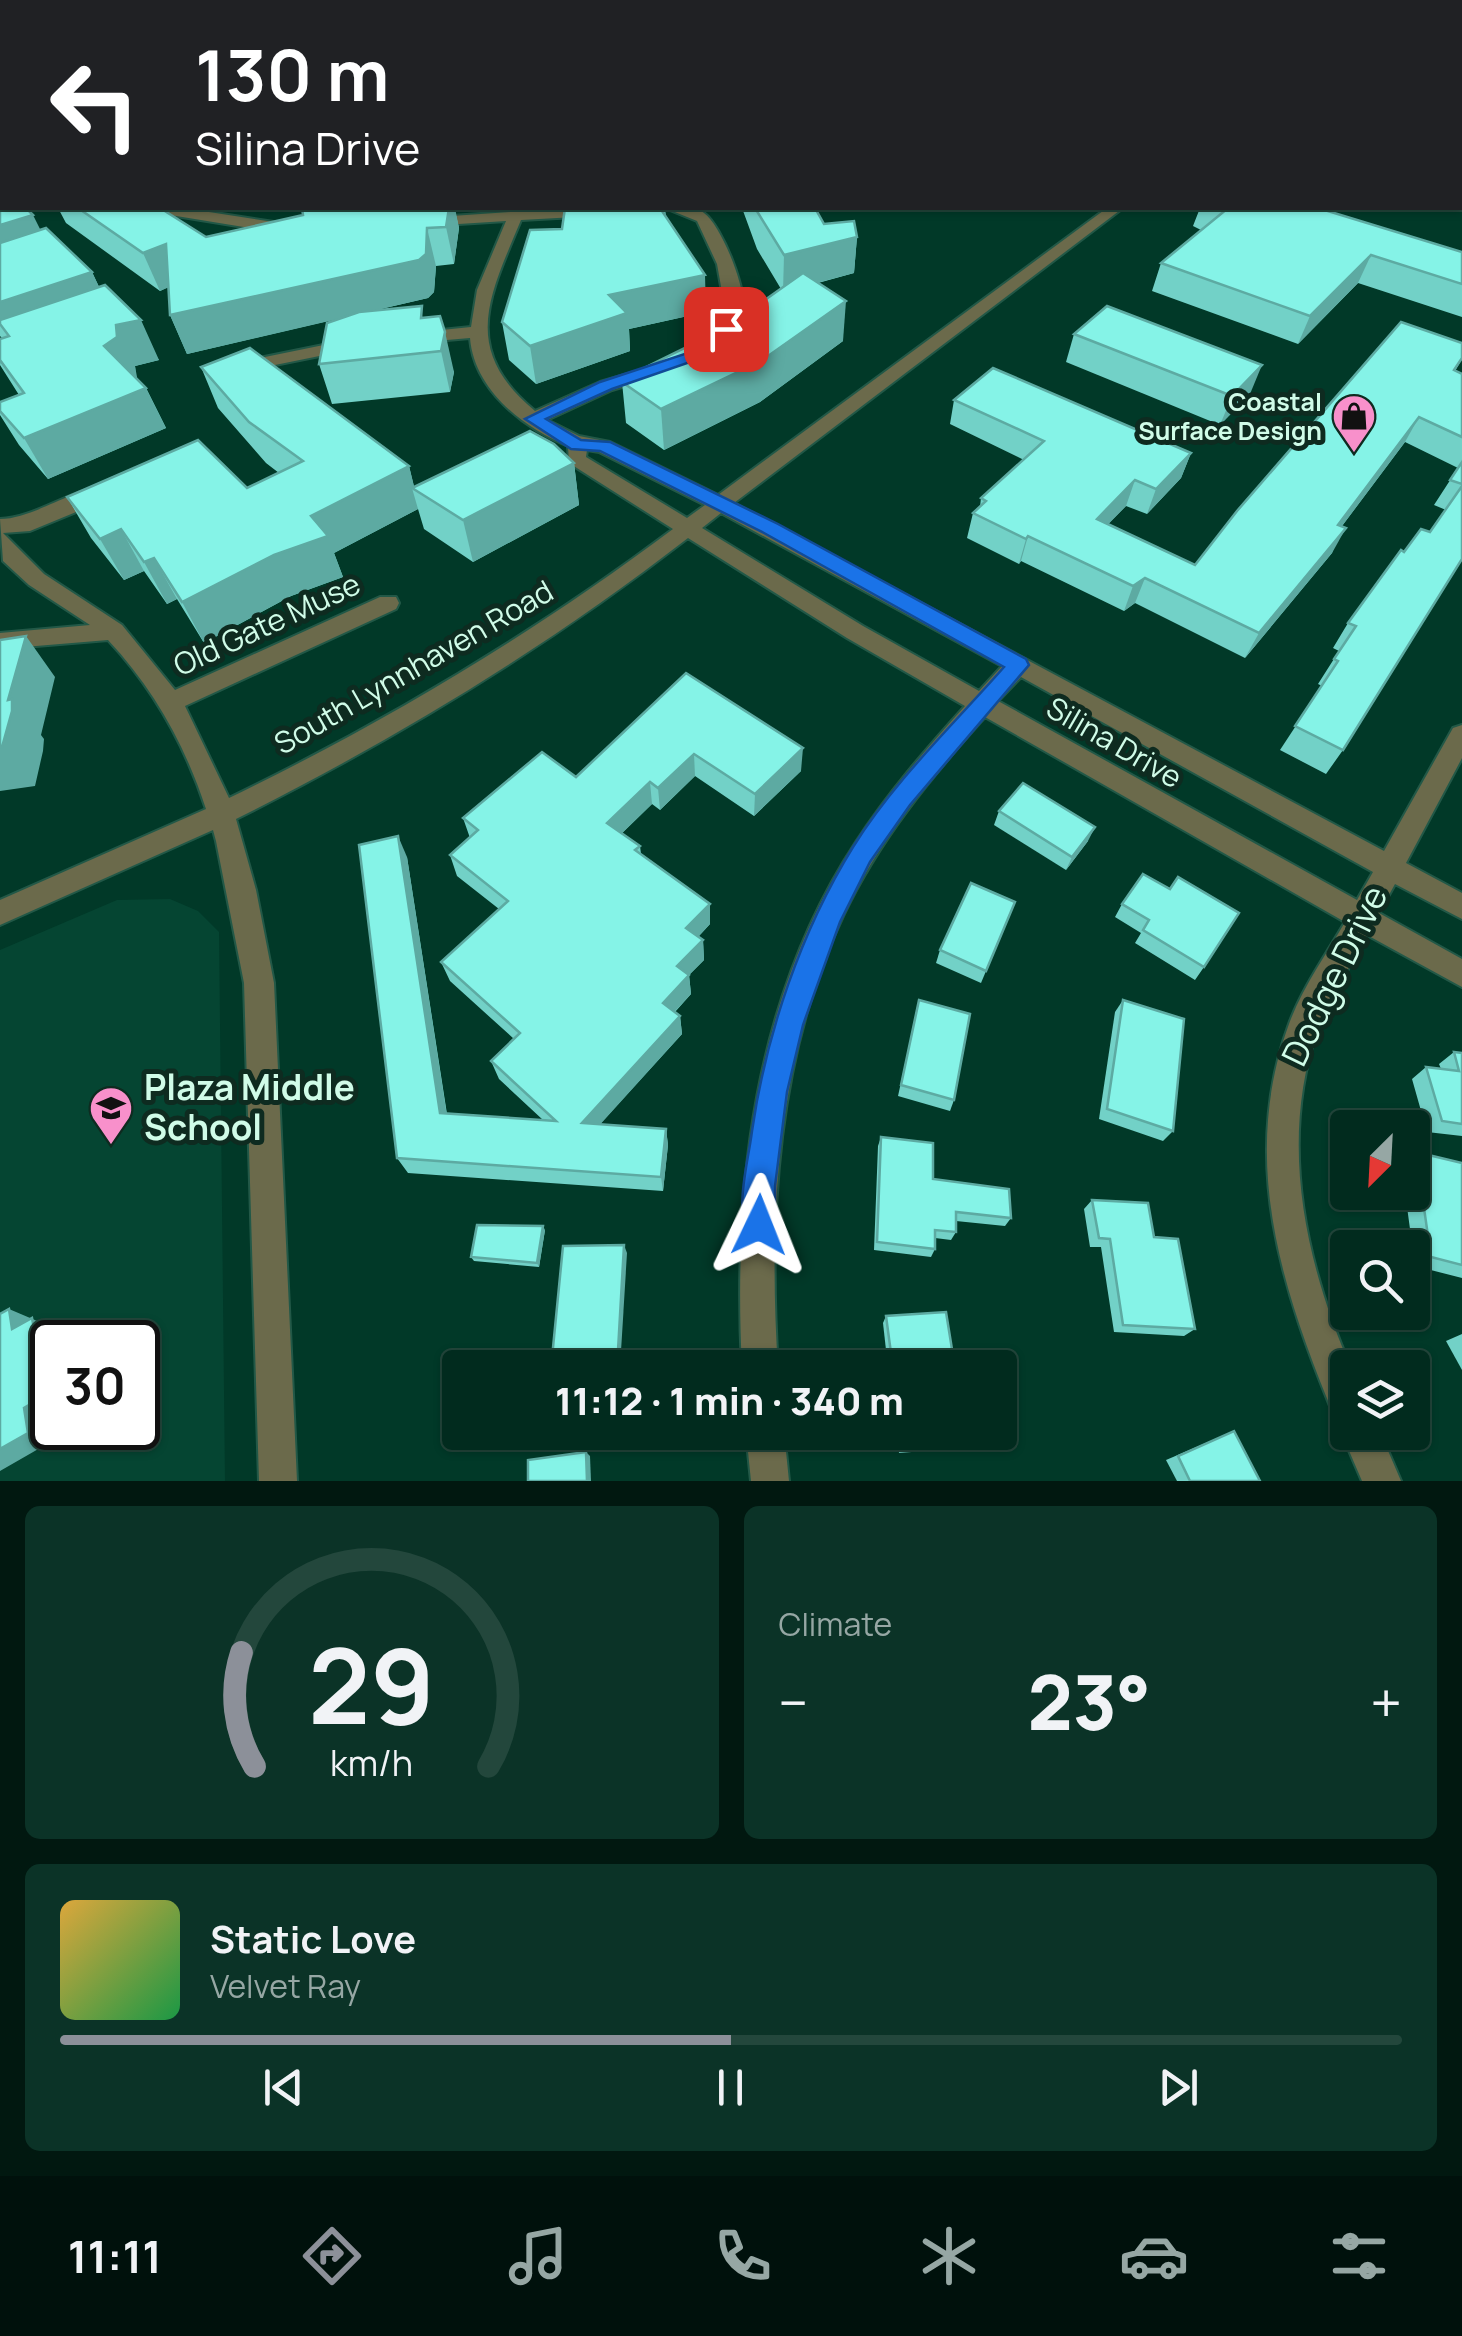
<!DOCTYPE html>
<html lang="en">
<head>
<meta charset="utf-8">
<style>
  :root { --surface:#012b1e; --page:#0b3327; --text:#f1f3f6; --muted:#96a7a4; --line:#23473c; --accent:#8c9099 }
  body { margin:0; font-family:Manrope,sans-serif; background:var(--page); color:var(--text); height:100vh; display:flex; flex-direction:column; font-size:38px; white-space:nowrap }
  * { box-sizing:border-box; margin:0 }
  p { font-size:32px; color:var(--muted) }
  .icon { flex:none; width:55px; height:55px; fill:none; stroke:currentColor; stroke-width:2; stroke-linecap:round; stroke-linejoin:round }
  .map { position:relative; height:1481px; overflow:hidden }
  .side { display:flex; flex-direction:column; gap:25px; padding:25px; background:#011810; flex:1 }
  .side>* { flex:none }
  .guide { position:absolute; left:0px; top:0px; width:1462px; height:210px; box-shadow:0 2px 8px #0004,0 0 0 2px var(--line); background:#202124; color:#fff; overflow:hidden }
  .needle { width:65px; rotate:204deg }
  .tools { position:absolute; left:1330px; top:1110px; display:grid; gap:20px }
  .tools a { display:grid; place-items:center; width:100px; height:100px; border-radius:10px; background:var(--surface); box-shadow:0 2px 8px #0004,0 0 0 2px var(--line); font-size:50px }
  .speed { position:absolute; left:30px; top:1320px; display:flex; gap:20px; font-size:50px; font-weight:700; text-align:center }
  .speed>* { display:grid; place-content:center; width:130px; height:130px; border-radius:50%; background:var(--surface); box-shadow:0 2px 8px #0004,0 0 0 2px var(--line); line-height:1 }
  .speed .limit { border:5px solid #111; border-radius:15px; background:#fff; color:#111 }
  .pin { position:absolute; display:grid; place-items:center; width:85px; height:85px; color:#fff; margin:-42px; border-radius:20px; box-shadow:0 5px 15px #0006 }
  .me { position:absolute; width:110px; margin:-55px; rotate:2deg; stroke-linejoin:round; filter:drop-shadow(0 0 8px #0008) }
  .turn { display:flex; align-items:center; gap:35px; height:210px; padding:0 30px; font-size:45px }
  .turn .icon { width:130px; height:130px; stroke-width:2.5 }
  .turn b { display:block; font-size:70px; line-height:85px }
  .big { font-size:75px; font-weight:800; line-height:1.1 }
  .side .widget { flex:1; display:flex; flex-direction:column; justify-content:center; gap:15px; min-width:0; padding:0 35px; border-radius:15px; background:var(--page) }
  .side .dial { align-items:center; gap:0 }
  .dial svg { height:260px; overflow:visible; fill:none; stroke:var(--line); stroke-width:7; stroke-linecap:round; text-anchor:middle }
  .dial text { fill:var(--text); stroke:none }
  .song { display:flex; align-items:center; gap:30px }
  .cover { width:120px; height:120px; border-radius:15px; background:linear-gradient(135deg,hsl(40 70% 55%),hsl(140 70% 35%)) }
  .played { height:10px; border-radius:5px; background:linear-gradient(90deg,var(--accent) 50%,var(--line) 50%) }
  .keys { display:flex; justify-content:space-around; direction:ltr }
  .heat { display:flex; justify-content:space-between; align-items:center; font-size:55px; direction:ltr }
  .side .tiles { flex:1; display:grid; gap:25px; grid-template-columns:1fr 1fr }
  .widget:last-child { grid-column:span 2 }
  .trip { position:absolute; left:442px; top:1350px; width:575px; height:100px; border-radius:10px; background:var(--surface); box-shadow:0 2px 8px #0004,0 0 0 2px var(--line); font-weight:800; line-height:100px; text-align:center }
  .tab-bar { display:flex; height:160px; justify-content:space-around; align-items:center; background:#00110c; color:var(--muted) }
  .tab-bar .icon { width:70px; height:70px }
  .tab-bar .on { color:var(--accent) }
  .tab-bar b { font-size:45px; color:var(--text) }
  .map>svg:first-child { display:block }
  .built { fill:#054532; fill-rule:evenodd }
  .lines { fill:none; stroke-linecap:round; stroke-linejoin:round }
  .minor-casing { stroke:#225847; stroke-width:4 }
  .minor { fill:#6b6a4b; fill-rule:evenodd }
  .wall { fill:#72d1c7 }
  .shaded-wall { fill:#5daaa2 }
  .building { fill:#85f3e7; stroke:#5daaa2; stroke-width:2.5 }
  .route { fill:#1a73e8; stroke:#114b97; stroke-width:2.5 }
  .labels { text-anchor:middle; stroke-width:10; stroke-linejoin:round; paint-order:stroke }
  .far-poi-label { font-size:25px; font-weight:bold; fill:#d0fce8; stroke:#0e2b20; text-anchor:end }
  .street-label { font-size:30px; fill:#d0fce8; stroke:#0e2b20 }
  .near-street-label { font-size:35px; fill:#d0fce8; stroke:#0e2b20 }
  .near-poi-label { font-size:35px; font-weight:bold; fill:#d0fce8; stroke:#0e2b20; text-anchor:start }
</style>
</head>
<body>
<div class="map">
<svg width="1462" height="1481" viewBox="0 0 1462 1481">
  <rect width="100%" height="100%" fill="#013928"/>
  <path class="built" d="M170 899 198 911 219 932 225 1481H0V950L117 900ZM52 1342H138V1428H52Z"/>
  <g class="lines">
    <g class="minor-casing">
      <g id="minor">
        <polygon points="1257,0 1269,0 1271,2 1259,2"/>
        <polygon points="2,52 2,62 0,63 0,53"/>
        <polygon points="183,208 287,224 295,229 287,234 164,214 156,209"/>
        <path d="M511 208H655L648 213 521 220C489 297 460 349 535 411L600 382 659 365 665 366V374L612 390 547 420 579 436 610 442 718 495 1107 208H1123L734 503 1384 851 1453 728 1462 725V758L1406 863 1462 893V919L1395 884 1379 913 1462 959V987L1367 935C1351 966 1329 998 1317 1031 1279 1143 1305 1262 1351 1368H1348V1432H1380L1401 1481H1362L1341 1432 1345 1422 1335 1418C1282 1290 1239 1160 1289 1024 1302 988 1326 955 1345 922L985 717C931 777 879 840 844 914 777 1054 768 1215 778 1368H742C733 1187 754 997 856 842 888 793 926 749 965 706L847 638 688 538C546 648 396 739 236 819L256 890 274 983 297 1481H259L244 983 216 841 213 830 0 925V900L206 809C185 745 154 689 108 640L0 649V633L90 625 29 585 3 561 0 519C36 519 81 482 110 488V498L30 531 3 533 44 574 122 625 175 690 380 597H396L399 603 396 609 185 706 229 798C386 722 533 634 673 529L569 463 568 446C523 428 474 389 470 338L412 343 403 338 412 333 471 327 477 290 506 221 427 226 422 224V218L510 212ZM587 450 599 452 705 505 687 518 586 457ZM721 513 1002 666 979 691 863 626 702 528ZM1021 677 1373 872 1357 900 998 701Z"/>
        <path d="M665 208C678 207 694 205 704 213 722 226 749 294 743 316 738 332 720 349 704 354L695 349 716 330 726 314 717 264 697 221Z"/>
        <polygon points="353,339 359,340 359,348 235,373 226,368 235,363"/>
        <polygon points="746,1432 784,1432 789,1481 751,1481"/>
      </g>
    </g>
    <use href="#minor" class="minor"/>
  </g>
  <g class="wall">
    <polygon points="1137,0 1227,0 1226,2 1140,2"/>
    <polygon points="1354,0 1462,0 1462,89 1460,88 1460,2 1353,2"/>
    <polygon points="0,203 40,230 92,272 99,287 159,360 135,366 136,378 146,388 166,428 48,479 19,445 0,415 0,402 19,395 0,365 2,338 0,336"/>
    <polygon points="58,208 160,208 206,237 303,215 302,208 460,208 460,211 455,211 459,228 454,264 436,266 434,292 428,298 372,311 425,318 454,372 450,392 332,404 319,364 345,317 187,354 170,315 168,287 160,291 66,223"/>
    <polygon points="565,208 665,208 666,216 706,312 629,329 630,351 536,384 509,360 502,322 562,229"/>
    <polygon points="742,208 815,208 824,224 857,237 854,273 818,283 843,341 760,402 664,450 626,423 622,382 626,380 626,377 701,345 781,289 757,249"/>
    <polygon points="1200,208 1318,208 1462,252 1462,317 1358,283 1298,344 1152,291 1161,263 1201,230 1193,226"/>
    <polygon points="1074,334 1250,394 1220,425 1066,362"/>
    <polygon points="1462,359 1455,371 1462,374 1462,559 1343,750 1326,774 1280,750 1322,686 1318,684 1339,651 1333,648 1348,623 1404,552 1430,532 1446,510 1434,505 1458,468 1405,442 1342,526 1332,553 1245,658 1135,603 1124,611 1021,561 1019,564 967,538 973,513 980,507 981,498 1024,460 950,424 954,400 1191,453 1181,478 1147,514 1126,506 1108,524 1195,565"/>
    <polygon points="201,367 409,466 414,487 574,463 579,505 473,562 424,529 418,509 334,553 343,577 291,596 204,643 177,599 167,604 144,571 124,580 91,538 67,497 247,488 279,473 266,463 218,408"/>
    <polygon points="686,673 801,771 754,816 695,776 660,810 652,804 622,833 640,846 641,854 710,924 698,937 703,940 704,960 689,975 691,994 675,1012 680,1016 682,1034 600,1124 666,1129 668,1145 663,1191 408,1173 397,1158 407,857 447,1114 543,1120 499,1079 491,1061 514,1039 450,981 441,962 499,909 457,876 450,855 470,838 463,818 576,777"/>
    <polygon points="999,811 1088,841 1066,870 994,825"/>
    <polygon points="1170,889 1204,967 1195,980 1135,943 1141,933 1115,917 1122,904"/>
    <polygon points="1015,902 981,983 936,963 940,950"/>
    <polygon points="919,1000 954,1100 950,1111 898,1096"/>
    <polygon points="1123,1000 1173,1131 1163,1141 1099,1119 1115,1012"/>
    <polygon points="1454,1052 1462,1053 1462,1136 1427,1132 1412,1079 1426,1067 1441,1069 1439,1064"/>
    <polygon points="881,1137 933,1179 1011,1218 1005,1226 956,1221 956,1232 951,1240 935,1238 935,1249 931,1257 874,1250 878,1146"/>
    <polygon points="1416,1152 1462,1163 1462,1278 1415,1266 1405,1192 1412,1192 1412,1154"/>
    <polygon points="1092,1200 1154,1237 1195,1329 1184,1336 1114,1332 1101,1247 1090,1247 1084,1209"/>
    <polygon points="545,1230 539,1267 474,1261 471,1257"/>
    <polygon points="886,1316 955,1368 888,1368 883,1323"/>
    <polygon points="1462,1334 1462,1370 1446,1341"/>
    <polygon points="1234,1431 1260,1481 1177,1481 1166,1460"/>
    <polygon points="896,1432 966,1432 968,1444 962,1448 899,1453"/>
  </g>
  <g class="shaded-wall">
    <polygon points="449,208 455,208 459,228 454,264 446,227"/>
    <polygon points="33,215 52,253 0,271 0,225"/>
    <polygon points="427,228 436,266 434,292 428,298 187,354 170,315"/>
    <polygon points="857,237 854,273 783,292 784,255"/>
    <polygon points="166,244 181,282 160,291 143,253"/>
    <polygon points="1371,255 1358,283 1298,344 1310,316"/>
    <polygon points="92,272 111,312 9,336 0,324 0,302"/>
    <polygon points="705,275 706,312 629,329 630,351 536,384 530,346 609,295"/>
    <polygon points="846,301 843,341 760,402 664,450 661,409"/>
    <polygon points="141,320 159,360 135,366 137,377 124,386 104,346 116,325"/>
    <polygon points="445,332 454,372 450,392 441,351"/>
    <polygon points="1262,365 1250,394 1220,425 1232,396"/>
    <polygon points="146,388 166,428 48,479 24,438"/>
    <polygon points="1419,417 1405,442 1324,550 1338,525"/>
    <polygon points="1191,453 1181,478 1147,514 1156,489"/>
    <polygon points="574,463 579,505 473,562 463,520"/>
    <polygon points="409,466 415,490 412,488 418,509 334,553 343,577 291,596 204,643 182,602 311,516"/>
    <polygon points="1135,480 1126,506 1089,544 1097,519"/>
    <polygon points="1346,528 1332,553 1245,658 1259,633"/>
    <polygon points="121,529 144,571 124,580 100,539"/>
    <polygon points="1028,536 1021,561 1019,564 1026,539"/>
    <polygon points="154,558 177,599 167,604 144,562"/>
    <polygon points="1145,578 1135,603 1124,611 1133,586"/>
    <polygon points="26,636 55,677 41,735 44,739 43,751 35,786 0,791 0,747 8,700"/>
    <polygon points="803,748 801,771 754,816 755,794"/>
    <polygon points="694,754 695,776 660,810 658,788"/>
    <polygon points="650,782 652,804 611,844 607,823"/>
    <polygon points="1095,827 1088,841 1066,870 1072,857"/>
    <polygon points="398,836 407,857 449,1129 440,1113"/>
    <polygon points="710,904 710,924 688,948 686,928"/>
    <polygon points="703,940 704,960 679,985 677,966"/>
    <polygon points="689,975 691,994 665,1022 663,1003"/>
    <polygon points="680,1016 682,1034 587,1139 582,1123"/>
    <polygon points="666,1129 668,1145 663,1191 661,1177"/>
    <polygon points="543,1226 545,1230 539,1267 537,1263"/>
    <polygon points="624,1245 627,1253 620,1368 617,1368"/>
    <polygon points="9,1309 56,1329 59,1342 52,1342 52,1414 49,1415 54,1440 0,1471 0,1449 12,1329"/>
    <polygon points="586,1452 590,1456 591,1481 587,1481"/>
  </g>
  <g class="building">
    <polygon points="601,0 1116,0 1116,2 602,2"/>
    <polygon points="1182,0 1223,0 1226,2 1185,2"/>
    <polygon points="1396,0 1462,0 1462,62 1460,61 1460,2 1402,2"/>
    <polygon points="1460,127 1462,129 1462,149 1460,149"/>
    <polygon points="0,203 2,203 2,208 26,208 33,215 0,225"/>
    <polygon points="78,208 160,208 206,237 303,215 302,208 449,208 446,227 427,228 426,254 419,260 170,315 166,244 143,253"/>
    <polygon points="565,208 660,208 705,275 609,295 627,313 530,346 502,322 530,230 562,229"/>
    <polygon points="755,208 815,208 824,224 854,221 857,237 784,255"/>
    <polygon points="1224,208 1318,208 1462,252 1462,284 1371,255 1310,316 1161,263 1227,209"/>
    <polygon points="46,228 92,272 0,302 0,243"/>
    <polygon points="803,273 846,301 761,361 661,409 622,382 629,379 626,377 697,342 701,345"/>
    <polygon points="105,285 141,320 116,325 117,337 104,346 146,388 24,438 0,411 0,402 24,393 0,360 0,339 9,336 0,324 0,320"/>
    <polygon points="422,306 421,318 440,316 445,332 441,351 319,364 327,323 359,312"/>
    <polygon points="1107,306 1262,365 1232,396 1074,334"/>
    <polygon points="1401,322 1462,343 1462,358 1454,370 1462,374 1462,437 1419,417 1338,525 1346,528 1259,633 1145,578 1133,586 1028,536 1026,539 973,513 986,501 981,498 1044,441 954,400 993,368 1191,453 1156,489 1135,480 1097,519 1195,565 1237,511"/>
    <polygon points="250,348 409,466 311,516 328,536 274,555 182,602 154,558 144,562 121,529 100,539 67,497 198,440 247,488 303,461 249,422 201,367"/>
    <polygon points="530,431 554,444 574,463 463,520 412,488"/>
    <polygon points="1462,462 1462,484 1450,480"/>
    <polygon points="1462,486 1462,559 1343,750 1295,726 1338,661 1334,659 1356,626 1348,623 1401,550 1404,552 1421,529 1430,532"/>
    <polygon points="26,636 8,700 12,699 12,711 2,747 0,747 0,640"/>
    <polygon points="686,673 803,748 755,794 694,754 658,788 650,782 607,823 640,846 635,850 710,904 686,928 703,940 677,966 689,975 663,1003 680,1016 582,1123 666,1129 661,1177 397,1158 359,845 398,836 440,1113 556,1121 491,1061 520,1033 441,962 508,901 450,855 478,830 463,818 542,752 576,777"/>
    <polygon points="1023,783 1095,827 1072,857 999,811"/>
    <polygon points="1143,874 1170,889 1178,877 1239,913 1204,967 1143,930 1149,920 1122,904"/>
    <polygon points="971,883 1015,902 986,971 940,950"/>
    <polygon points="919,1000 970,1014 954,1100 901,1085"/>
    <polygon points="1123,1000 1184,1019 1173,1131 1107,1109"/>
    <polygon points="1454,1052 1462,1053 1462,1124 1442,1121 1426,1067 1459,1071"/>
    <polygon points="881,1137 933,1143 933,1179 1009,1189 1011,1218 956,1212 956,1232 935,1230 935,1249 877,1242"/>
    <polygon points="1416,1152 1462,1163 1462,1265 1431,1257"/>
    <polygon points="1092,1200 1148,1203 1154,1237 1178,1239 1195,1329 1123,1325 1110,1239 1099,1238"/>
    <polygon points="477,1225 543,1226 537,1263 471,1257"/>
    <polygon points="624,1245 617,1368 551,1368 563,1246"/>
    <polygon points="9,1309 12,1329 32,1318 46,1395 24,1408 28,1433 0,1449 0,1314"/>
    <polygon points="946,1312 955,1368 893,1368 886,1316"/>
    <polygon points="1234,1431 1260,1481 1190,1481 1178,1456"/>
    <polygon points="901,1432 966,1432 968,1444 903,1449"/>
    <polygon points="586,1452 587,1481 528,1481 528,1460"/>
  </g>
  <path class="route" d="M721 326 734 329 699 359 612 389 546 419 581 440 610 442 778 524 1026 659 1029 665 910 805 870 862 840 922 803 1025 787 1092 775 1186V1225L770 1236 759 1241 748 1236C735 1205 748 1163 752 1131 766 1034 801 931 853 847 894 781 953 725 1004 667L764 533 600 451 571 449 525 419 600 382 688 353Z"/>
  <defs>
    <g id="shop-pin" transform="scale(2.25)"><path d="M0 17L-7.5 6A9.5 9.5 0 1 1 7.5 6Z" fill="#f890cb" stroke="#0e2b20"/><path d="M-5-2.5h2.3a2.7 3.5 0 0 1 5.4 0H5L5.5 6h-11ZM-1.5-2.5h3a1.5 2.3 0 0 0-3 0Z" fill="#111"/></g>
    <g id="school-pin" transform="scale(2.25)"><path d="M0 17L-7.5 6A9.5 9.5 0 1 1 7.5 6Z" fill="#f890cb" stroke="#0e2b20"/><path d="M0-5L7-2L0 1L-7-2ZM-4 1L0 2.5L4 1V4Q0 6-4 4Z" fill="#111"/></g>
  </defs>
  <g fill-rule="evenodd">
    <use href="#shop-pin" x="1354" y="416"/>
    <use href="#school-pin" x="111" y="1108"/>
  </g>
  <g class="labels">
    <g class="far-poi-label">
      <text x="1322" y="411">Coastal<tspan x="1322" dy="29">Surface Design</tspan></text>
    </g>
    <g class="street-label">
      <text transform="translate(267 625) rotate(-25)" y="10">Old Gate Muse</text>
      <text transform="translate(414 668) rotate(-30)" y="10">South Lynnhaven Road</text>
      <text transform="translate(1114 743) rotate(30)" y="10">Silina Drive</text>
    </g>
    <g class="near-street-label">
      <text transform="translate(1335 976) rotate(-64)" y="12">Dodge Drive</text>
    </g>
    <g class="near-poi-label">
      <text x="144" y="1100">Plaza Middle<tspan x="144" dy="40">School</tspan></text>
    </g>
  </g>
</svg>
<div class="tools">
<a><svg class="needle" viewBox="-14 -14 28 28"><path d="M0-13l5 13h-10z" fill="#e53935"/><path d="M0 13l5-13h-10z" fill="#96a7a4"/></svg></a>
<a><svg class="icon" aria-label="search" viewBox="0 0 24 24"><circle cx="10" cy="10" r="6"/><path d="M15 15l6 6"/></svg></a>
<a><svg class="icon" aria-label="layers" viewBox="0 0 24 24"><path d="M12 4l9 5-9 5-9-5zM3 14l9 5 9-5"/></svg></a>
</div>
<div class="speed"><div class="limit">30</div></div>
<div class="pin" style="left:726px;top:329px;background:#d93025"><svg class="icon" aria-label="arrive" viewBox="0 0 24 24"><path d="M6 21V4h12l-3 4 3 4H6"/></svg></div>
<svg class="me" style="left:759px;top:1225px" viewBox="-20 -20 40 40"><path d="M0-17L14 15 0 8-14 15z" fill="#1a73e8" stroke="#fff" stroke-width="4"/></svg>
<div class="trip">11:12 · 1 min · 340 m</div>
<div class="guide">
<div class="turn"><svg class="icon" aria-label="left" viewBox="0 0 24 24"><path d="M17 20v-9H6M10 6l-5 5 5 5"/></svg><div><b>130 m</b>Silina Drive</div></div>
</div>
</div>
<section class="side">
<div class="tiles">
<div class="widget dial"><svg viewBox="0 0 100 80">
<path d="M14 69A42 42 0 1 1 86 69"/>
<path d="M14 69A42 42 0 0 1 10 34" stroke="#8c9099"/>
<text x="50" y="56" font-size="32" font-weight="700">29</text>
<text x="50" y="72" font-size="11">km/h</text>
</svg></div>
<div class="widget"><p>Climate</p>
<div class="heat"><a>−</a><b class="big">23°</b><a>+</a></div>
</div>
<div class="widget">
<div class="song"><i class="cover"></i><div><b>Static Love</b><p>Velvet Ray</p></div></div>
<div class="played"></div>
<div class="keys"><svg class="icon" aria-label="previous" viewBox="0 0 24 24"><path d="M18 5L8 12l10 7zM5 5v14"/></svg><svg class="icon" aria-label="pause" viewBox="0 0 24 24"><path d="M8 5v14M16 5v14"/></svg><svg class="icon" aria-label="next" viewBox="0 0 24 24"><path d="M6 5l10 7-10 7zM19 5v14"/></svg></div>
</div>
</div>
</section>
<nav class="tab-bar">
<b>11:11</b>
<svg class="icon on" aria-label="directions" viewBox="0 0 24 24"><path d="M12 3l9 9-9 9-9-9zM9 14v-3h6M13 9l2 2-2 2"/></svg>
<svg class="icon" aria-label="music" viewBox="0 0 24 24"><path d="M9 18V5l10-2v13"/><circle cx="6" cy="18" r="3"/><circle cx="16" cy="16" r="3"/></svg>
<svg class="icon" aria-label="phone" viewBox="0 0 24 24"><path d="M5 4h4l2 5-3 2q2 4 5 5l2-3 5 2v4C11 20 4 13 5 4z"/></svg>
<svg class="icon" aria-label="climate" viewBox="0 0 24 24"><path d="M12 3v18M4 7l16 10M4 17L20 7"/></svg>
<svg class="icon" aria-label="car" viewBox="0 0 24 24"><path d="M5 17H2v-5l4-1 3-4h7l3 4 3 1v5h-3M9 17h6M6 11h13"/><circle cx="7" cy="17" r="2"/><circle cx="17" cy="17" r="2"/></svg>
<svg class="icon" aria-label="filters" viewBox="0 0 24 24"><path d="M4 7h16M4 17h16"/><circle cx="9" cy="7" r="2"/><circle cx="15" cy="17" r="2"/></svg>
</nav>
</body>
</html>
